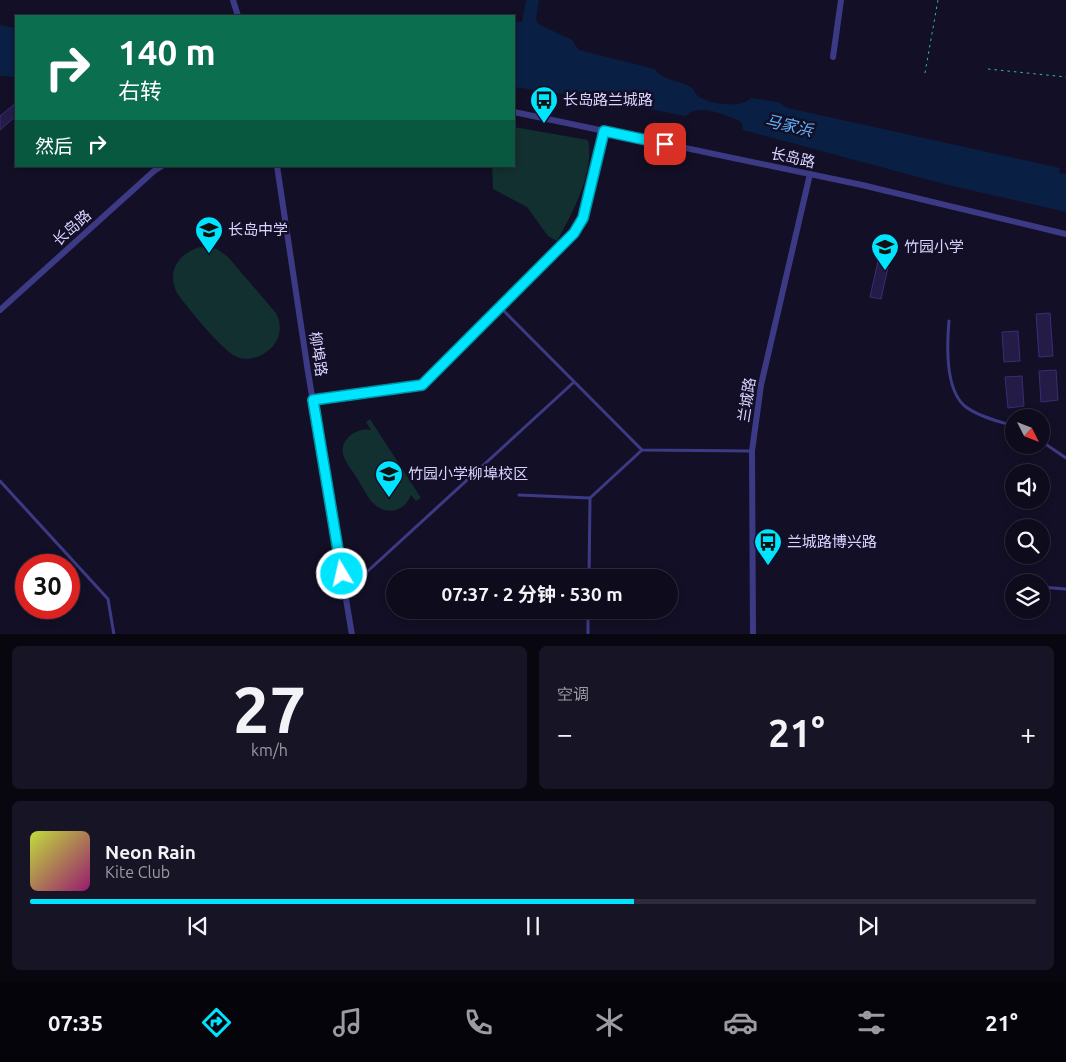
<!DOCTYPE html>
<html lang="zh">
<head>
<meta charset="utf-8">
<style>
  :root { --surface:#0e0b1c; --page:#171425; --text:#f1f3f6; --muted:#9b9ba3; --line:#2e2b3b; --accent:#00e5ff }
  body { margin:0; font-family:Ubuntu,"Noto Sans SC",sans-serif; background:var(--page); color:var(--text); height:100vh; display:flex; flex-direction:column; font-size:19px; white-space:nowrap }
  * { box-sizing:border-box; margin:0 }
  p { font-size:16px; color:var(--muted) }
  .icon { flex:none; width:28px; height:28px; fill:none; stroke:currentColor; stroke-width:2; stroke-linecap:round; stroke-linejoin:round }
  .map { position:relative; height:634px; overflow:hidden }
  .details { display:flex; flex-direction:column; gap:12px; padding:12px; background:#08060f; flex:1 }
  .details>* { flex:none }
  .guide { position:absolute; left:15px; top:15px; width:500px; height:152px; border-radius:0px; box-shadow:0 2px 8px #0003,0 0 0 1px var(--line); background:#0b6e4f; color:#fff; overflow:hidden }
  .needle { width:32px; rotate:132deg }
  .controls { position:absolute; left:1005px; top:409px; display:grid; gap:10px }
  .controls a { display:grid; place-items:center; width:45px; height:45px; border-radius:50%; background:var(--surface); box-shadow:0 2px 8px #0003,0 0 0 1px var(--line); font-size:25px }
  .speed { position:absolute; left:15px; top:554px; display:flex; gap:10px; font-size:25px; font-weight:700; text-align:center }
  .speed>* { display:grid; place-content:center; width:65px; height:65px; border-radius:50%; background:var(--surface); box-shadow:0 2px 8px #0003,0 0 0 1px var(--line); line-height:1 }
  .speed .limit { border:8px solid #d22; background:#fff; color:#111 }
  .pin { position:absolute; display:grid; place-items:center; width:42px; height:42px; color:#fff; margin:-21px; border-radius:10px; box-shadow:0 2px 8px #0006 }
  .me { position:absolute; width:55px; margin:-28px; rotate:351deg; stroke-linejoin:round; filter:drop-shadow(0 0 4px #0008) }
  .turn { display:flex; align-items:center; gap:18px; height:105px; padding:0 20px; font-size:22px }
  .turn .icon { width:65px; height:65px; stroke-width:2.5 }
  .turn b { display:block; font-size:35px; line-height:42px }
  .then { display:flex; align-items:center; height:48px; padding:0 20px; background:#0003; gap:10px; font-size:19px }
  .big { font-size:38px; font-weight:700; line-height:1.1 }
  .details .widget { flex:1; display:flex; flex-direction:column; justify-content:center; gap:8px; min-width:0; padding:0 18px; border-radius:8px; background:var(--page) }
  .details .dial { align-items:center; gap:0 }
  .dial b { font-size:65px; line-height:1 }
  .song { display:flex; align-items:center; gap:15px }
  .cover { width:60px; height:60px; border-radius:8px; background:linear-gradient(135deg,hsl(70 70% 55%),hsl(320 70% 35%)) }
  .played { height:5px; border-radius:2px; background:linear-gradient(90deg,var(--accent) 60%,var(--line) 60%) }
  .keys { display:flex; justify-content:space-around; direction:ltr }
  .heat { display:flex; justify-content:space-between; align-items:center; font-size:28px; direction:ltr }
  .details .tiles { flex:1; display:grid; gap:12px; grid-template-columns:1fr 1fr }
  .widget:last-child { grid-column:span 2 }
  .trip { position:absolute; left:386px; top:569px; width:292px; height:50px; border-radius:25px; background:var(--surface); box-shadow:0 2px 8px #0003,0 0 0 1px var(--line); font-weight:700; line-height:50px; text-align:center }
  .dock { display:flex; height:80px; justify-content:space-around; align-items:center; background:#06040b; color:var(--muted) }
  .dock .icon { width:35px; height:35px }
  .dock .on { color:var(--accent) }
  .dock b { font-size:22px; color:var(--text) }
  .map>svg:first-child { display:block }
  .green { fill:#12302f }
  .water { fill:#0a1f44 }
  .building { fill:#241b47; stroke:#3b2d73 }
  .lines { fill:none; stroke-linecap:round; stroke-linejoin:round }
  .path { stroke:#2fb8b0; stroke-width:1; stroke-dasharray:2.5 4; stroke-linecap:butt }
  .lane { stroke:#3d3a85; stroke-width:3 }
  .street { stroke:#3d3a85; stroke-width:6 }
  .route-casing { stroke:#0095a6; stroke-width:12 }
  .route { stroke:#00e5ff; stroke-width:9 }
  .labels { text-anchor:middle; stroke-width:5; stroke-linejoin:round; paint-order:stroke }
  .poi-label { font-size:15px; fill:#d9d4ff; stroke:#130f26; text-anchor:start }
  .street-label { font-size:15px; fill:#d9d4ff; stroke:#130f26 }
  .water-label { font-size:16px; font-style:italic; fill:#62b6ff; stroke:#130f26 }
</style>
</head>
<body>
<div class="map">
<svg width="1066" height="635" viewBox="0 0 1066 635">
  <rect width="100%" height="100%" fill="#130f26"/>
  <g class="green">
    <path d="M514 127 588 140C595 171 572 215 557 241L548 236 527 207 493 189 492 166H514Z"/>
    <path d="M200 247 217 249 228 257 276 313C282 325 281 336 273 346 264 356 248 363 235 356 221 349 187 307 177 293 166 271 179 253 200 247Z"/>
    <path d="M370 419 421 498 416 501 411 495C404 513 384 516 371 501 366 494 361 485 357 478 352 470 345 462 343 454 340 439 357 427 371 430L366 422Z"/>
  </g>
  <g class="water">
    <path d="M526 0H539L536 19 538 24 572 40 579 50 655 69C663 82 680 79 692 88 695 91 696 95 699 97 711 104 742 109 751 98L778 102 788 108 1060 168 1059 173 1066 174V212L944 184 743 130 742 123 738 120C722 114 700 103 685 116L616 102 514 87V22H522Z"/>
    <polygon points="0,25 16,28 16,77 0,76"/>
  </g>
  <g class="building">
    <polygon points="16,103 16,116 0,130 0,116"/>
    <polygon points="878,261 889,263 881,299 870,297"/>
    <polygon points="1050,313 1053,356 1039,357 1036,314"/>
    <polygon points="1018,331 1020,361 1004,362 1002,332"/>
    <polygon points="1056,370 1058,400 1041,402 1039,371"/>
    <polygon points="1022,376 1024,406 1008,408 1005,377"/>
  </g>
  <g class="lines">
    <g class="path">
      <polyline points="988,69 1066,77"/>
      <polyline points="925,73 938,0"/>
    </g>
    <g class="lane">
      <polyline points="500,307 642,450 752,451"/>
      <path d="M949 321C947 344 945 391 966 407 980 417 998 421 1014 426"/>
      <polyline points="313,400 422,385 574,233 583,218 604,132"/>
      <polyline points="1041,441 1066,458"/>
      <polyline points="0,481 108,599 114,635"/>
      <polyline points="519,495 590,498"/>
      <polyline points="589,578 590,498 642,450"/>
      <polyline points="1041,587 1066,589"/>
      <polyline points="345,592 574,382"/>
      <polyline points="588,635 588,610"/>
    </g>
    <g class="street">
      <polyline points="233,0 238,16"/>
      <polyline points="833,57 841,0"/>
      <polyline points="514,112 862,185 1066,234"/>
      <polyline points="277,166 308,372 352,635"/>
      <polyline points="0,310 154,171 162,166"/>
      <polyline points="753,635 752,451 761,385 810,174"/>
    </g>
  </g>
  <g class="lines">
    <g class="route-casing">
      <polyline id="route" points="342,574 313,400 422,385 574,233 583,218 604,131 665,144"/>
    </g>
    <use href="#route" class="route"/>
  </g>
  <defs>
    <g id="bus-pin" transform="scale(1.4375)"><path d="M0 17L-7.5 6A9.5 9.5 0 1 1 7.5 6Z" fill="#00e5ff" stroke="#130f26"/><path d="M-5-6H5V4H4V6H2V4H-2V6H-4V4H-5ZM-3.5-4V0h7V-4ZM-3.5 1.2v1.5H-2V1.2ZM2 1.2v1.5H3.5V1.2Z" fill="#111"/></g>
    <g id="school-pin" transform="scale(1.4375)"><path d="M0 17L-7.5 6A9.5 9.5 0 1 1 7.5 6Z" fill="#00e5ff" stroke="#130f26"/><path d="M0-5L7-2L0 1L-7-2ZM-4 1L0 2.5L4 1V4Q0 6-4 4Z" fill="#111"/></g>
  </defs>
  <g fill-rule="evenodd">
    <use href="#bus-pin" x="544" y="100"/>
    <use href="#school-pin" x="209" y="230"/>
    <use href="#school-pin" x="885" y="247"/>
    <use href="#school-pin" x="389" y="474"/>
    <use href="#bus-pin" x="768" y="542"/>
  </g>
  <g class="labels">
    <g class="poi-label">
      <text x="563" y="105">长岛路兰城路</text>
      <text x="228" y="235">长岛中学</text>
      <text x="904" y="252">竹园小学</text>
      <text x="408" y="479">竹园小学柳埠校区</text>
      <text x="787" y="547">兰城路博兴路</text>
    </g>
    <g class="street-label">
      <text transform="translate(793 158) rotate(12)" y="5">长岛路</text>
      <text transform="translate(72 228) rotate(-42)" y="5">长岛路</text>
      <text transform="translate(318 354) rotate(81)" y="5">柳埠路</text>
      <text transform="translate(747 400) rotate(-81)" y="5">兰城路</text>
    </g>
    <g class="water-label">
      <text transform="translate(789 125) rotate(13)" y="6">马家浜</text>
    </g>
  </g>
</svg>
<div class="controls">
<a><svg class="needle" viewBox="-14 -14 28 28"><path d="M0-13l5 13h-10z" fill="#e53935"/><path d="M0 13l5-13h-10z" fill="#9b9ba3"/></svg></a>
<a><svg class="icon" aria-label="sound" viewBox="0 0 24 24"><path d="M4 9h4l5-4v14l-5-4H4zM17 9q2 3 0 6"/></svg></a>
<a><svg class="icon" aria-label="search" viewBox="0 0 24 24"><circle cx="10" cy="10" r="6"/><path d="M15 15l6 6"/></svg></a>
<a><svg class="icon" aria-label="layers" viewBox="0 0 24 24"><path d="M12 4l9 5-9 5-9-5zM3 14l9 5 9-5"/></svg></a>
</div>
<div class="speed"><div class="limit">30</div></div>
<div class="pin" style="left:665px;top:144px;background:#d93025"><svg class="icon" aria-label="arrive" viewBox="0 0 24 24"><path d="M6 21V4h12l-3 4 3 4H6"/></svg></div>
<svg class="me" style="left:342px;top:574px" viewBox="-20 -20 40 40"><circle r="17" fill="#00e5ff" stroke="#fff" stroke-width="3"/><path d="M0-11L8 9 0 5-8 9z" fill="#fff"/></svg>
<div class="trip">07:37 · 2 分钟 · 530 m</div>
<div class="guide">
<div class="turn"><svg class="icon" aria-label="right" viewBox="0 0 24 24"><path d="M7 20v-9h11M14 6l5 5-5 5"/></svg><div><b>140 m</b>右转</div></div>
<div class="then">然后<svg class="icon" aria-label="right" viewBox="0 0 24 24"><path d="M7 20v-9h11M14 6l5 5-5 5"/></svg></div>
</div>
</div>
<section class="details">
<div class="tiles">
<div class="widget dial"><b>27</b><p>km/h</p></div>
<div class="widget"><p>空调</p>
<div class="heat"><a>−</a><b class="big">21°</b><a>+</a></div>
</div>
<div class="widget">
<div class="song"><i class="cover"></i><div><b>Neon Rain</b><p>Kite Club</p></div></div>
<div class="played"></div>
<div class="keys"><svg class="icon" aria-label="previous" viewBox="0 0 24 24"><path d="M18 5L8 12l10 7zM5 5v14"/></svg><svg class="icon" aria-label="pause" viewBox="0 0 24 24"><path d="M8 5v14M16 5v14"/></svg><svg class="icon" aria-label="next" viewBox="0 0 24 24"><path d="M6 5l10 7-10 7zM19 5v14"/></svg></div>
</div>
</div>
</section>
<nav class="dock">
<b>07:35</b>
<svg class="icon on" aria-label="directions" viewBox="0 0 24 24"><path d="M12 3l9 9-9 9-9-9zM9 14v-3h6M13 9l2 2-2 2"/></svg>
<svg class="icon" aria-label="music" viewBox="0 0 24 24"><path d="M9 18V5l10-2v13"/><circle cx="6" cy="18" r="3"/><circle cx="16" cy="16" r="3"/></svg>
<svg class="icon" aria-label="phone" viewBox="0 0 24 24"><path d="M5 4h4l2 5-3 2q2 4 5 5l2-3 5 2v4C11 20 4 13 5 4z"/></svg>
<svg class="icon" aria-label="climate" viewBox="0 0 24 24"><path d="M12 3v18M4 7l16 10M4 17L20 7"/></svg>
<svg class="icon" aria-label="car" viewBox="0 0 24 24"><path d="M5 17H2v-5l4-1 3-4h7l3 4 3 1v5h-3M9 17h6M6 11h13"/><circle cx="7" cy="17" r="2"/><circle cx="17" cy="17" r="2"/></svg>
<svg class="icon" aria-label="filters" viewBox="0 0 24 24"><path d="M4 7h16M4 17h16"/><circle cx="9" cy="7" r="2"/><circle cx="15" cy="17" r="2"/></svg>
<b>21°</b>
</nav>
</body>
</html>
